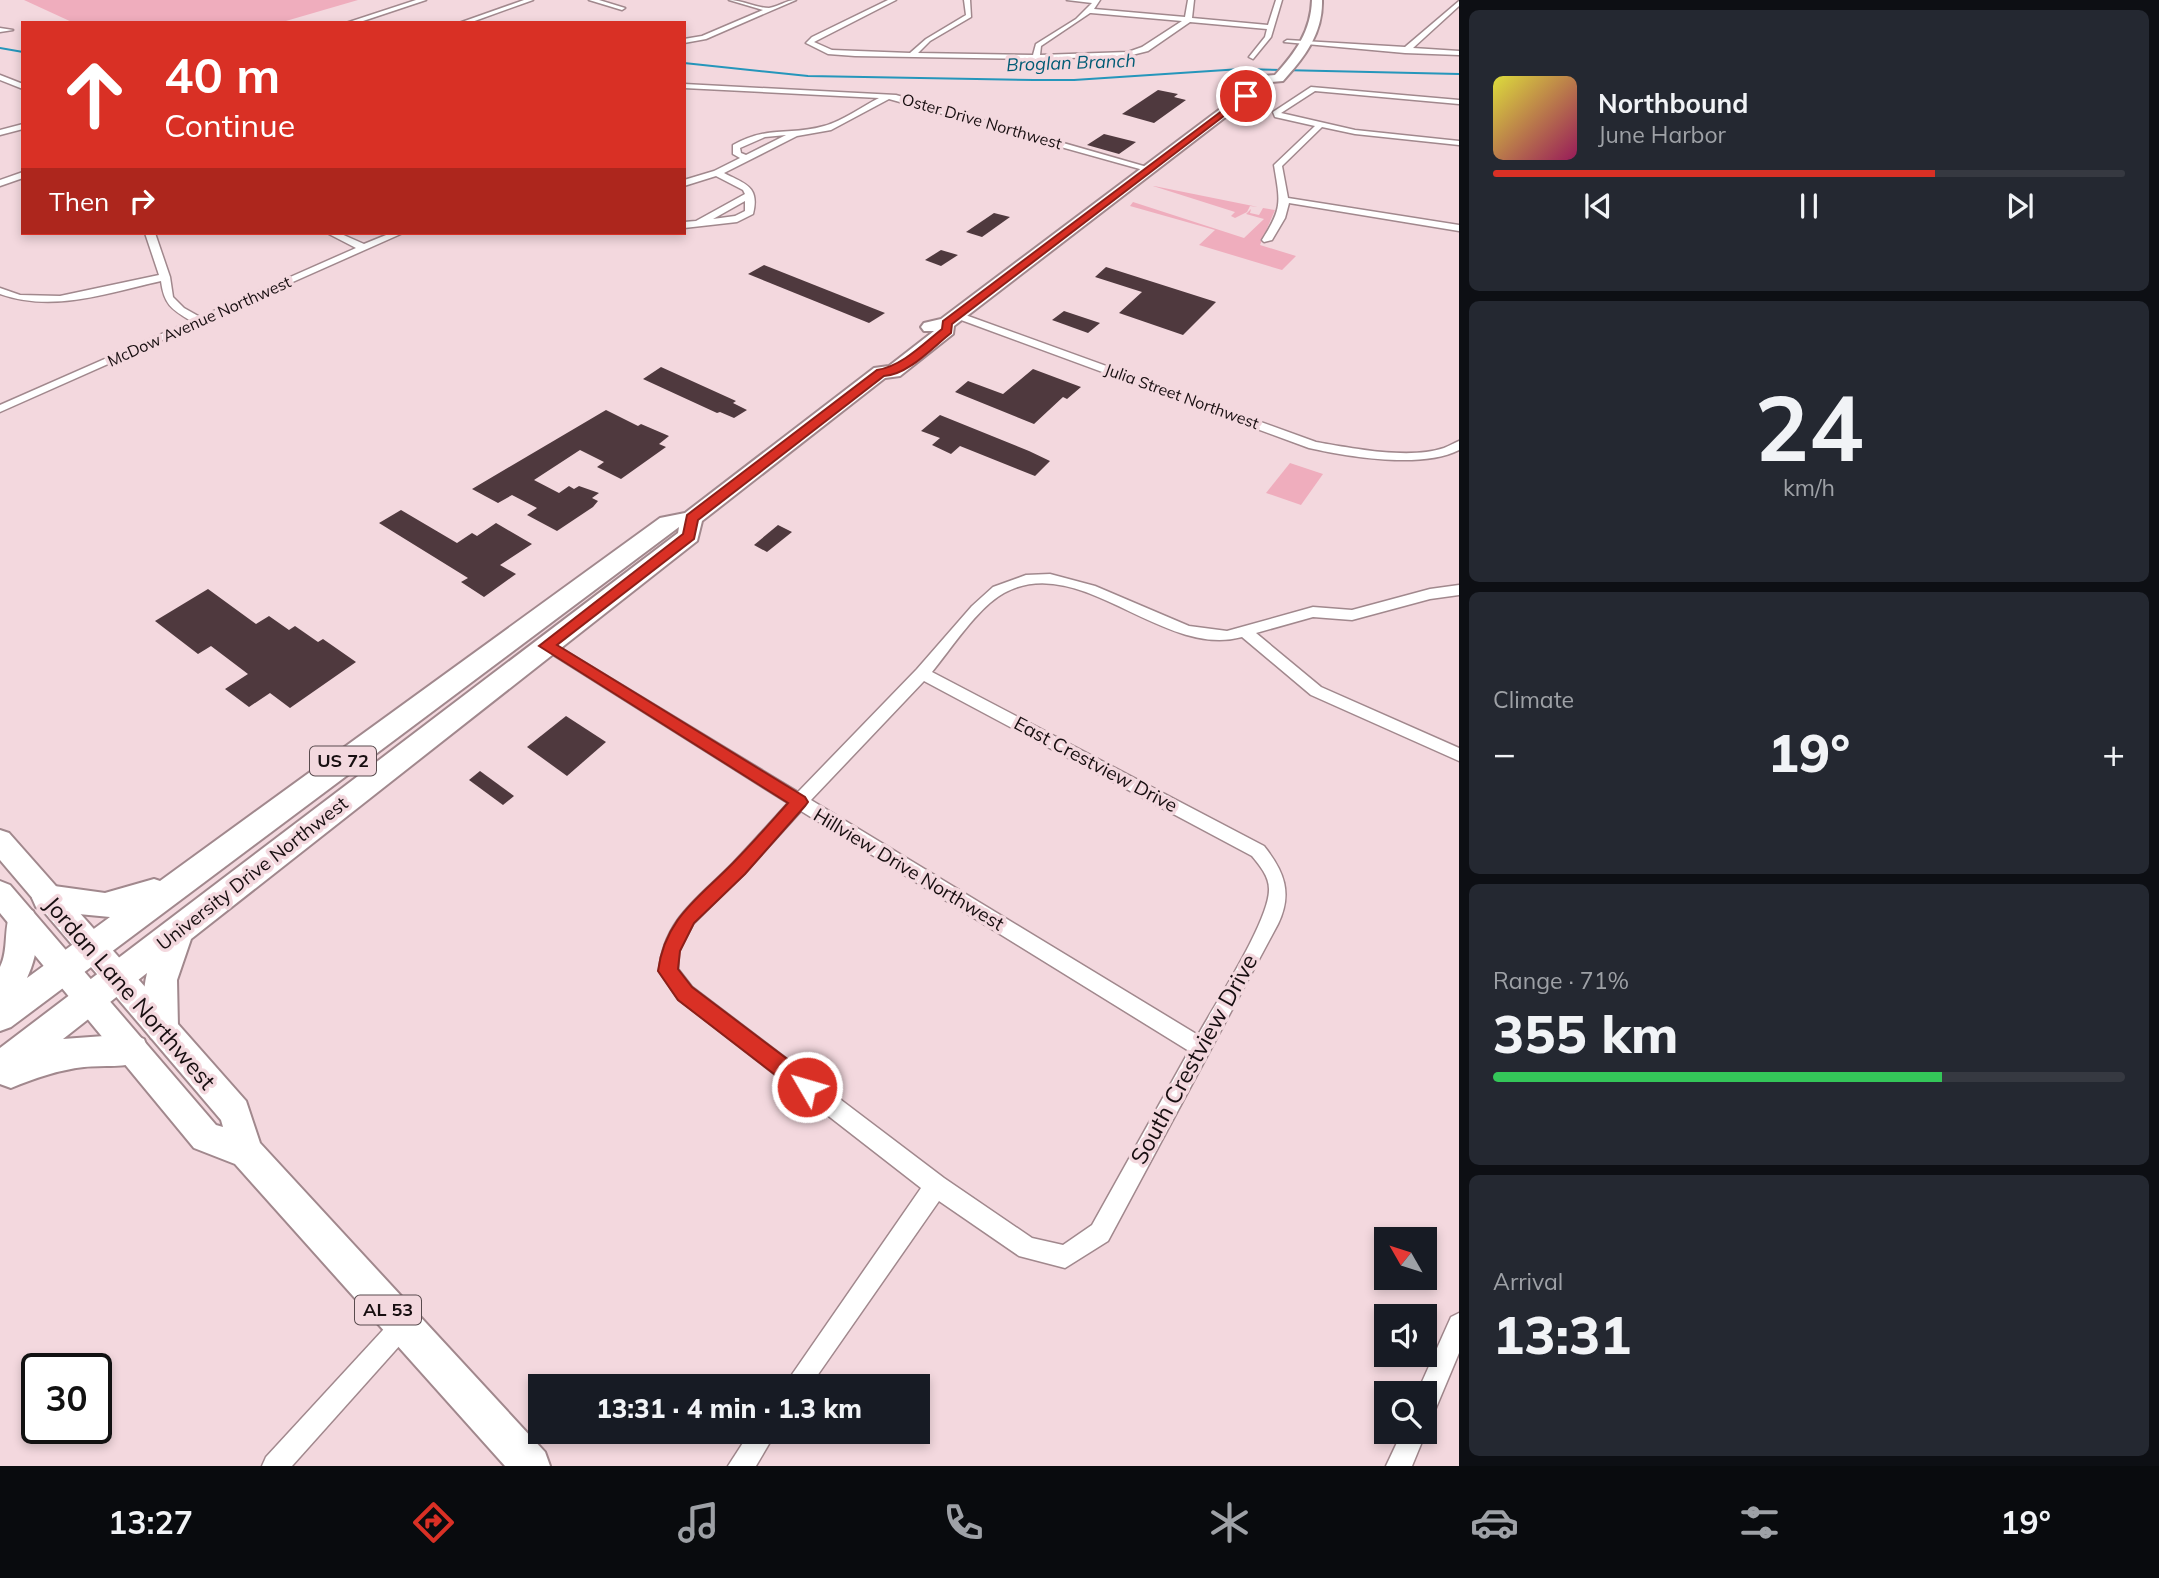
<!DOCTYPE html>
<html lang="en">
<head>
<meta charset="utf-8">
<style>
  :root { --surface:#171b24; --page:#242831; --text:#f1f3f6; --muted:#9ea1a6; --line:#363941; --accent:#d93025 }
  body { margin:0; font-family:Mulish,sans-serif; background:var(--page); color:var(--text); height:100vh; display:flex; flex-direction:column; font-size:26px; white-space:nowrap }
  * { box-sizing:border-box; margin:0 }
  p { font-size:23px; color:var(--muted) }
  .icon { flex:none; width:38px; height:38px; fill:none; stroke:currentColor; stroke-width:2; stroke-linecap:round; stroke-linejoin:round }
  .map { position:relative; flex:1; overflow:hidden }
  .drawer { display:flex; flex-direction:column; gap:10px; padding:10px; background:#0d0f14; width:700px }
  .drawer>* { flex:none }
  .top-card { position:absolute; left:21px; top:21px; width:665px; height:214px; border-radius:0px; box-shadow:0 4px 10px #0003; background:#d93025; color:#fff; overflow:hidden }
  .needle { width:46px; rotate:309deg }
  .buttons { position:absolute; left:1374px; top:1227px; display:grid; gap:14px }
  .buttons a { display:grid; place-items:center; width:63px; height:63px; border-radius:0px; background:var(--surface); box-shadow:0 4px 10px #0003; font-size:35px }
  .speed { position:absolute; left:21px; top:1353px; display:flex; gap:14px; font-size:35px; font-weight:700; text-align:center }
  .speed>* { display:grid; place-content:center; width:91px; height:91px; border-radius:50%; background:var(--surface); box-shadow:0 4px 10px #0003; line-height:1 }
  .speed .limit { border:4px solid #111; border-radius:10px; background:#fff; color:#111 }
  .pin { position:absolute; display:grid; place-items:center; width:60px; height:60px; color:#fff; margin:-30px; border:4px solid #fff; border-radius:50%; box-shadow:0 2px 7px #0007 }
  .me { position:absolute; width:77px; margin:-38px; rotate:308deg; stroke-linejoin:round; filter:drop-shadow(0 0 5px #0008) }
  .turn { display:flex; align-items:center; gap:24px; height:147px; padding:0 28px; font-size:32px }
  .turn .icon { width:91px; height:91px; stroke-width:2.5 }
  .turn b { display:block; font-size:49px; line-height:60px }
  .then { display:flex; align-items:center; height:66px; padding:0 28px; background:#0003; gap:14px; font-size:26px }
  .big { font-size:52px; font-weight:800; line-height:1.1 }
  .drawer .widget { flex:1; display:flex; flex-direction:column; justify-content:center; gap:10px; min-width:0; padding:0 24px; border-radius:10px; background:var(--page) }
  .drawer .dial { align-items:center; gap:0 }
  .dial b { font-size:91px; line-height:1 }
  .song { display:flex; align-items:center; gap:21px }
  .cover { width:84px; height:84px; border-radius:10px; background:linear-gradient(135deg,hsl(60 70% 55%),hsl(330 70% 35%)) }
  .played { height:7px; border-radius:4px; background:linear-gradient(90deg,var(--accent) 70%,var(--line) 70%) }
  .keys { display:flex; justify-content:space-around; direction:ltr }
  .heat { display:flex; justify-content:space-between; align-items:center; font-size:38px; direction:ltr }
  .charge { height:10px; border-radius:5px; background:linear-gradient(90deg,#34c759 71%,var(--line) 0) }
  .trip { position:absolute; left:528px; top:1374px; width:402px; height:70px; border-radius:0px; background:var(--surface); box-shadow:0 4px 10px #0003; font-weight:800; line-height:70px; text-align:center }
  .menu { display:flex; height:112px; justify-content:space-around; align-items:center; background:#090b0e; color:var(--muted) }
  .menu .icon { width:49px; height:49px }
  .menu .active { color:var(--accent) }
  .menu b { font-size:32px; color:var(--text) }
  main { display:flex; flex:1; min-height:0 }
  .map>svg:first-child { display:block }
  .green { fill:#efadbd }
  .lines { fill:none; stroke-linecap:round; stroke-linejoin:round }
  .stream { stroke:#2596bb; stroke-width:2 }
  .building { fill:#4f393e }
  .minor-casing { stroke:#a1888d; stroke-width:3 }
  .primary-casing { stroke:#a1888d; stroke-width:4 }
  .trunk-casing { stroke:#a1888d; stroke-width:4 }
  .minor { fill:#fff; fill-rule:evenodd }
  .primary { fill:#fff; fill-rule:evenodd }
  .trunk { fill:#fff; fill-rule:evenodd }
  .route { fill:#d93025; stroke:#8d1f18; stroke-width:2 }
  .labels { text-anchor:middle; stroke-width:7; stroke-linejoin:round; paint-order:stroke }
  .far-street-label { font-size:16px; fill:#170e10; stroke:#f3d8de }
  .far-water-label { font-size:18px; font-style:italic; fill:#005b75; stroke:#f3d8de }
  .shield { fill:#f3d8de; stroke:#594b4e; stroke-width:2 }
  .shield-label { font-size:18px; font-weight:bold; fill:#170e10 }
  .street-label { font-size:19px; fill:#170e10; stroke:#f3d8de }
  .near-street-label { font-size:23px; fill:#170e10; stroke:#f3d8de }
</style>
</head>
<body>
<main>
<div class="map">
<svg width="1459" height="1466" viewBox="0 0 1459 1466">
  <rect width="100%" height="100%" fill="#f3d8de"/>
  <g class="green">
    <polygon points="24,0 358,0 279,23 74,23"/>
    <polygon points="1153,186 1154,186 1258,207 1250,206 1247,212 1235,218 1231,216 1235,212"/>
    <polygon points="1133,202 1244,238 1264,219 1246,214 1251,209 1250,213 1259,215 1263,208 1275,210 1260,245 1296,256 1282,270 1199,245 1215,230 1130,206"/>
    <polygon points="1290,463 1323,474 1301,505 1266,493"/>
  </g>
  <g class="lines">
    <g class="stream">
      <polyline points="0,48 23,52"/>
      <polyline points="684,63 808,76 1034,80 1074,80 1241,69 1459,74"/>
    </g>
  </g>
  <g class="building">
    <polygon points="1158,90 1178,94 1174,97 1186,100 1154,123 1122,114"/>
    <polygon points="1104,134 1136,142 1119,154 1087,145"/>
    <polygon points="994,213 1010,217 982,237 966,232"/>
    <polygon points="941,250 958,255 941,266 925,260"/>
    <polygon points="764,265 885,313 869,323 748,274"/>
    <polygon points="1106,267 1216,302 1183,335 1119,313 1142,292 1095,277"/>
    <polygon points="1064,311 1100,323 1088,333 1052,320"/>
    <polygon points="661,367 736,401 733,403 747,410 734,418 720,412 717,413 643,379"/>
    <polygon points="1033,369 1081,387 1067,399 1063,397 1034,424 955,392 968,381 1003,394"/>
    <polygon points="606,410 638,426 641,424 669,436 659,444 666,447 621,479 597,467 604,462 580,450 534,480 559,493 569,486 574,489 579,486 599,493 592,498 598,501 593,507 557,531 527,515 537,508 512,495 498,503 472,489"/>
    <polygon points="940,415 1029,451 1050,461 1035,476 960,446 951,454 932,445 940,438 921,431"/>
    <polygon points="401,510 457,543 472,533 477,536 496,523 532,544 500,565 516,574 484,597 461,582 468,578 379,523"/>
    <polygon points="778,525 792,532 767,552 754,545"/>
    <polygon points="208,589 256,624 269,616 289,630 295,626 318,642 323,639 356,662 290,708 270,693 249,707 225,689 248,674 211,646 198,654 155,621"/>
    <polygon points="566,716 606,742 567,776 527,747"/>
    <polygon points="480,771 514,796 503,805 469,780"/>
  </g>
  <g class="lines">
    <g class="minor-casing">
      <g id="minor">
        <polygon points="416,0 426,0 357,23 346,23"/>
        <polygon points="524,0 533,0 469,23 459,23"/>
        <polygon points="589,0 599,0 625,8 622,10"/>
        <path d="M729 0C742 0 756 8 769 8 778 7 786 0 796 0L706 39 684 43V39L702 36 763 10Z"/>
        <path d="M888 0H896L814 42 832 50 910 53 926 39 966 15 964 0H970L971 17 930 41 918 53 1033 55 1036 44 1076 19 1092 3 1067 0H1100L1094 9 1185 17 1188 0H1194L1192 18 1268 25 1276 0H1282L1271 37 1253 59 1249 57 1265 37 1267 29 1190 22 1148 51 1128 56 1038 59 855 56 828 54 806 43 812 37ZM1090 13H1091L1182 21 1142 47 1128 52 1040 55 1041 46Z"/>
        <polygon points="1459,1 1459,6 1413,48 1459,51 1459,55 1405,53 1284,42 1287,40 1405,47"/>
        <polygon points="0,28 13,30 0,32"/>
        <polygon points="0,75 23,84 23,89 0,80"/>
        <path d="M684 84 896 95 1154 169 1147 171 889 99 831 130 797 136 724 173C745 184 760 186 753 214L737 222 684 228V222L696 221 745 194 743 190 716 176 684 186V180L714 171 740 158 733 154V145C769 125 790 136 824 126 843 121 861 107 879 98L684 88ZM786 135 746 155 741 153 740 148 765 137ZM745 201V211L735 216 713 219Z"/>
        <path d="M1311 87 1459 100V104L1315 91 1281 113 1355 130 1459 141V145L1355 134 1322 127 1282 166 1288 198 1459 225V231L1289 203 1285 218 1272 240 1264 242 1262 240C1283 207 1280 202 1274 165L1315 126 1275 117 1273 112Z"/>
        <polygon points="23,124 23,129 0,135 0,130"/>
        <polygon points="23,172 23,178 0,186 0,180"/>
        <path d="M145 233H155L170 277 173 297 184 308 200 317 356 248 327 233H339L364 244 391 233H403L0 412V405L191 321C171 309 164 304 161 281 108 293 53 313 0 294V288L20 295 60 296 159 275Z"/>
        <path d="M957 312 1316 442C1351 448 1409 460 1444 448 1449 446 1454 443 1459 441V450C1422 469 1349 457 1309 448L953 317V313Z"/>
        <path d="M1050 574 1095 586 1189 626 1227 631 1313 607 1352 610 1430 589 1459 585V595L1430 599 1352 620 1313 617 1256 633 1321 687 1459 748V761L1311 695 1242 637C1162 659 1080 551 1004 593 978 607 951 649 932 672L1264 846C1284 871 1293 893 1278 924L1108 1241 1065 1268 1019 1256 939 1201 810 1386H784L921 1188 678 999 659 971C664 918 699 898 733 863 752 843 770 823 788 803L539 646 546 641 551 642 798 792 917 669 972 606 993 587 1026 575ZM924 681 1252 856C1260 866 1269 876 1269 889 1270 920 1215 1004 1198 1035L811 800ZM801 811 1189 1051 1092 1225 1063 1245 1032 1238 944 1178 692 987 678 969 679 951 693 924 744 874Z"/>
        <polygon points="1459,1313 1459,1353 1433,1415 1424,1418 1424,1393 1417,1393 1451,1317"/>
        <polygon points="402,1314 410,1318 414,1326 410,1334 292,1466 262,1466 266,1457 394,1318"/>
        <polygon points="1424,1428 1426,1432 1412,1466 1386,1466 1402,1432 1424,1432"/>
        <polygon points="750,1432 776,1432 756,1466 728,1466"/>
      </g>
    </g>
    <g class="primary-casing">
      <polygon id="primary" points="0,830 9,833 246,1101 260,1143 545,1452 550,1466 505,1466 235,1164 194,1148 0,913 0,881 10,885 216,1125 223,1127 221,1120 0,860"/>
    </g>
    <g class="trunk-casing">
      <path id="trunk" d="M1312 0H1322C1323 33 1305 57 1283 81L1271 82 954 326 953 334 900 376 885 378 702 521 697 541 191 939 177 980 178 1027 173 1038 162 1042 151 1038C142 1018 142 994 147 973L63 1039 132 1034 144 1039 148 1050 144 1061C125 1068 104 1065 84 1067 58 1070 35 1078 11 1088L0 1084V1048L678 533 679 527 11 1027 0 1031V967C9 950 3 929 11 911L22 907 33 911C42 931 36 959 27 978L110 917 47 911 36 907 32 898 36 889 47 885 105 893 154 879 160 881 660 518 685 513 874 368 889 366 934 331H924L921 327 924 323 941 319 1264 76 1275 75C1296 52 1311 31 1312 0Z"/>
    </g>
    <use href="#minor" class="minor"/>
    <use href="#primary" class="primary"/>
    <use href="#trunk" class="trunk"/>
  </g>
  <path class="route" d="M1243 95 1250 96 952 324 951 333C933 347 908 375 884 376L698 520 694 539 557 645 805 797 808 802 805 806 745 874 694 923 680 951 678 969 692 987 815 1080 818 1087 815 1094 807 1097 800 1094 678 1000 658 971C665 918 699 898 733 863 752 844 770 823 788 803L539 646 683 534 687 515 877 370C902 366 922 345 942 329L943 321Z"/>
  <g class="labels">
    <g class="far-street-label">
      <text transform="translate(982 121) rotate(16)" y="6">Oster Drive Northwest</text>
      <text transform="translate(199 321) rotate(-24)" y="6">McDow Avenue Northwest</text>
      <text transform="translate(1182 396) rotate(20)" y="6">Julia Street Northwest</text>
    </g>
    <g class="far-water-label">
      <text transform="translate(1071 63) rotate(-2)" y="6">Broglan Branch</text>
    </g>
    <g class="shield">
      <rect x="310" y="746.5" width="66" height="29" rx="5"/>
      <rect x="355" y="1295.5" width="66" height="29" rx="5"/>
    </g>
    <g class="shield-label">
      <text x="343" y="767">US 72</text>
      <text x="388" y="1316">AL 53</text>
    </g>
    <g class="street-label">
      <text transform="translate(1096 764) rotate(28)" y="7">East Crestview Drive</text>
      <text transform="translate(909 869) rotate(31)" y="7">Hillview Drive Northwest</text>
      <text transform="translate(252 873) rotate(-38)" y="7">University Drive Northwest</text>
    </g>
    <g class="near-street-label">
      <text transform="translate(130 993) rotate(49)" y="8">Jordan Lane Northwest</text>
      <text transform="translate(1194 1059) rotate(-61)" y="8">South Crestview Drive</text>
    </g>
  </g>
</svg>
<div class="buttons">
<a><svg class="needle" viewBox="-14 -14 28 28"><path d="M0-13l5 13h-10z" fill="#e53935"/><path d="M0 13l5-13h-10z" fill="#9ea1a6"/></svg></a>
<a><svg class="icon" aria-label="sound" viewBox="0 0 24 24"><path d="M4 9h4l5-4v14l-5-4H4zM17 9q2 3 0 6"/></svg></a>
<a><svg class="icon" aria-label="search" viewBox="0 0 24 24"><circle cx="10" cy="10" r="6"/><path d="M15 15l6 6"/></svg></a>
</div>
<div class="speed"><div class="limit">30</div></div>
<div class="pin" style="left:1246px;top:96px;background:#d93025"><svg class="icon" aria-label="arrive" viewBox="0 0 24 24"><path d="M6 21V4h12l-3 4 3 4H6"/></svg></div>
<svg class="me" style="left:807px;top:1087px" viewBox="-20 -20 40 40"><circle r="17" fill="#d93025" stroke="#fff" stroke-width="3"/><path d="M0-11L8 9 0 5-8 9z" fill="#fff"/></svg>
<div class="trip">13:31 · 4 min · 1.3 km</div>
<div class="top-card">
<div class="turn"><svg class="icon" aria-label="ahead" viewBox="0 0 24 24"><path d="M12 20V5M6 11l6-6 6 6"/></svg><div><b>40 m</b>Continue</div></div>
<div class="then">Then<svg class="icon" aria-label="right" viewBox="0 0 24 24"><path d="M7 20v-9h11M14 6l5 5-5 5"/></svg></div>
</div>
</div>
<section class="drawer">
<div class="widget">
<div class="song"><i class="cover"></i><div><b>Northbound</b><p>June Harbor</p></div></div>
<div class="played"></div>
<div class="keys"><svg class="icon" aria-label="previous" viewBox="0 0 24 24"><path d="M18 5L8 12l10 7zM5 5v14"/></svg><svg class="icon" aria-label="pause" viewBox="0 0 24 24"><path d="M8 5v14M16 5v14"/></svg><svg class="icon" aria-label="next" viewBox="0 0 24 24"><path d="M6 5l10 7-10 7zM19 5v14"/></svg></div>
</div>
<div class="widget dial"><b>24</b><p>km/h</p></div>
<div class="widget"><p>Climate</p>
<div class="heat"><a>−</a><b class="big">19°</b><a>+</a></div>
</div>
<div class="widget"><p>Range · 71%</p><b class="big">355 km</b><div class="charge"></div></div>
<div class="widget"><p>Arrival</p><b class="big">13:31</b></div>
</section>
</main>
<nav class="menu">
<b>13:27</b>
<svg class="icon active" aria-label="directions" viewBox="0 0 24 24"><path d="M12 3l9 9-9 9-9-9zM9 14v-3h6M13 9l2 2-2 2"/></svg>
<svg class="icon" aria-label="music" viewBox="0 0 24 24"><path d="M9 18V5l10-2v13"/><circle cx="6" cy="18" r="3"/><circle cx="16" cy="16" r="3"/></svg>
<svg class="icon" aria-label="phone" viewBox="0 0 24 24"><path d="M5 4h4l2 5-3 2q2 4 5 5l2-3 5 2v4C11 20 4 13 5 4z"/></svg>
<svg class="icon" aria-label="climate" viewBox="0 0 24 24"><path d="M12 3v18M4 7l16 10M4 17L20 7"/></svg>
<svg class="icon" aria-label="car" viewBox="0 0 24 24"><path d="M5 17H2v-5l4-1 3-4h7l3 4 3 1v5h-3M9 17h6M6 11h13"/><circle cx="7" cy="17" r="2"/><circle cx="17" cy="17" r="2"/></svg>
<svg class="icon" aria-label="filters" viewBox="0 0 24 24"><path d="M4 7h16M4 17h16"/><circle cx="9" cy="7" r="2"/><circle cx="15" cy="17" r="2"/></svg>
<b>19°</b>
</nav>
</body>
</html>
